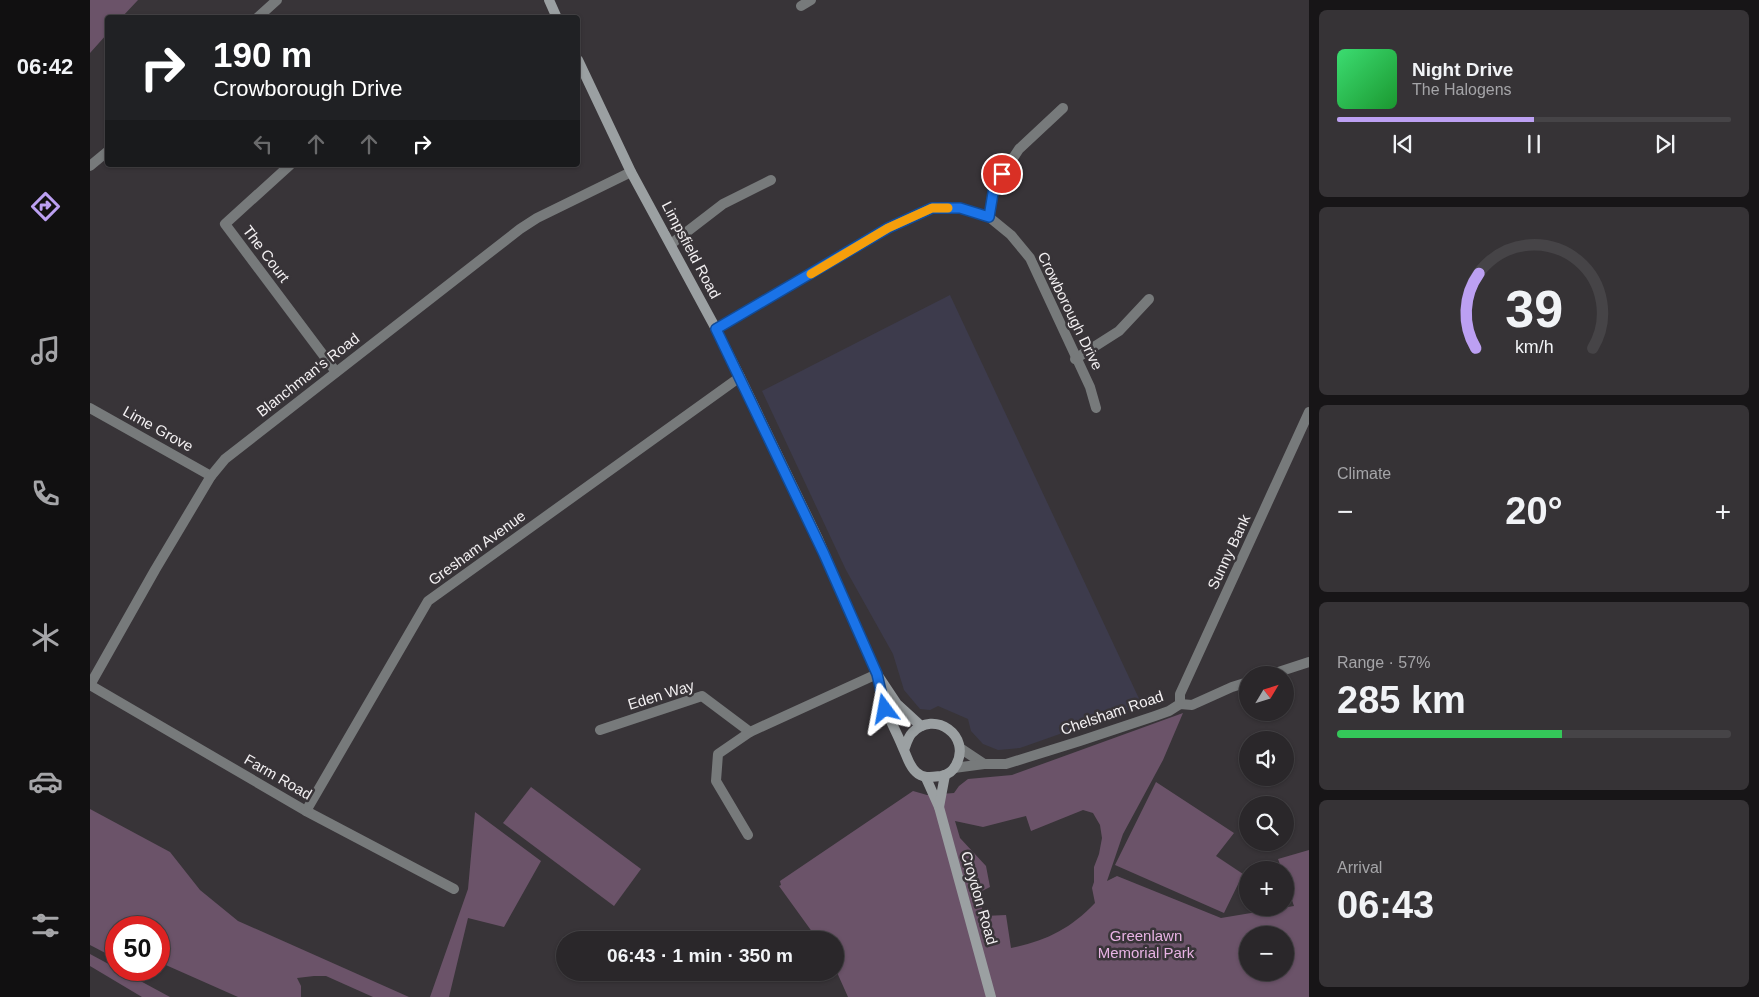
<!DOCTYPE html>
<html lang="en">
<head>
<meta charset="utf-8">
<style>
  :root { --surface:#2a272a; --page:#363336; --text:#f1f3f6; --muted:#a5a5a8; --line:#464447; --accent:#bca0f2 }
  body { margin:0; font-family:Helvetica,sans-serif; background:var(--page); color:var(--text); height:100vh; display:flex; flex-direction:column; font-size:19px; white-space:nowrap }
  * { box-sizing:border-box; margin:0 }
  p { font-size:16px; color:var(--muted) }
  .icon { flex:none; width:28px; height:28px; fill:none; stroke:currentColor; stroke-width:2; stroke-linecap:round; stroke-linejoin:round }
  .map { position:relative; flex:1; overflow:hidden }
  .drawer { display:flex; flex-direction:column; gap:10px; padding:10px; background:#171517; width:450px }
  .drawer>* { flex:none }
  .top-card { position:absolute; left:15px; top:15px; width:475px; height:152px; border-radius:5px; box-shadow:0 1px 4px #0004,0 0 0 1px var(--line); background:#202124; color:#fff; overflow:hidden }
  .needle { width:32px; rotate:52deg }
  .fabs { position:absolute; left:1149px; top:666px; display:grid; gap:10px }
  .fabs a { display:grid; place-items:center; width:55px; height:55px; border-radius:50%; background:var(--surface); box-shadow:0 1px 4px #0004,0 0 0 1px var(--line); font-size:25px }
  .speed { position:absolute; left:15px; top:916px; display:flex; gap:10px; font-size:25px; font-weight:700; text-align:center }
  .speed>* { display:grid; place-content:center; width:65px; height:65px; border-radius:50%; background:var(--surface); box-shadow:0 1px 4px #0004,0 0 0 1px var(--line); line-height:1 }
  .speed .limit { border:8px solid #d22; background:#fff; color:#111 }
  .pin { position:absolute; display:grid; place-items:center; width:42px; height:42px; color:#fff; margin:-21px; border:2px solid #fff; border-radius:50%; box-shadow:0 1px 5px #0007 }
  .me { position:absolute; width:55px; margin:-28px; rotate:347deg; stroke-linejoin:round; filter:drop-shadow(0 0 4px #0008) }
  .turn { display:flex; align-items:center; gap:18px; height:105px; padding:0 25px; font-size:22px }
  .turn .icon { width:65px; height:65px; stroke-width:2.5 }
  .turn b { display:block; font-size:35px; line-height:42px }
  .lanes { display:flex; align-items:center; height:48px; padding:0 25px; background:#0003; justify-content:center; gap:25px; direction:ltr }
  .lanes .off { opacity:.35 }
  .big { font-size:38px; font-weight:700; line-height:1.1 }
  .drawer .card { flex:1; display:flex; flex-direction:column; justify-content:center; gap:8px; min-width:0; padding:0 18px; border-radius:8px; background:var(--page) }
  .drawer .dial { align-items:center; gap:0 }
  .dial svg { height:130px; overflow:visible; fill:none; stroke:var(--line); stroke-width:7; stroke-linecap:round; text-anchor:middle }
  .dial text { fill:var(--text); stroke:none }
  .song { display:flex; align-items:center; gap:15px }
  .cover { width:60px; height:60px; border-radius:8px; background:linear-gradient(135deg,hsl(140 70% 55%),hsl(130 70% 35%)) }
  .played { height:5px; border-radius:2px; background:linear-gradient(90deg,var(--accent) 50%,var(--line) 50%) }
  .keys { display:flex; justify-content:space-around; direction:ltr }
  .heat { display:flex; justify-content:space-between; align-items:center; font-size:28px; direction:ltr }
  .charge { height:8px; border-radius:4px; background:linear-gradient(90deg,#34c759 57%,var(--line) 0) }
  .trip { position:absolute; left:466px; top:931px; width:288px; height:50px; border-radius:25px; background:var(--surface); box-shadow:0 1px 4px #0004,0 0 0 1px var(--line); font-weight:700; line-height:50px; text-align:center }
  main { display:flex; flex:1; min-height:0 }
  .tabs { display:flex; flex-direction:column; width:90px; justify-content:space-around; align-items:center; background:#111011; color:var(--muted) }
  .tabs .icon { width:35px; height:35px }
  .tabs .current { color:var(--accent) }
  .tabs b { font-size:22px; color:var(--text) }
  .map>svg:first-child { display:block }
  .commercial { fill:#3d3b4c }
  .green { fill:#6b5369; fill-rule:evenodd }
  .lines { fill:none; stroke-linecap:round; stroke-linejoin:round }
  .minor { stroke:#777a7b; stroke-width:10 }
  .tertiary { stroke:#777a7b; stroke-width:10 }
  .secondary { stroke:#9ba0a2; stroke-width:10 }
  .route-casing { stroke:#114b97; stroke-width:12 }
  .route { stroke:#1a73e8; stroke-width:9 }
  .slow { stroke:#f59e0b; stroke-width:9 }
  .labels { text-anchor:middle; stroke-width:5; stroke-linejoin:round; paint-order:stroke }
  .street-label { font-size:15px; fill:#f3f0f2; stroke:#383438 }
  .park-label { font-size:15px; fill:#e8b3e4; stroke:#383438 }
</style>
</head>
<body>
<main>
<nav class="tabs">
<b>06:42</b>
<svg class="icon current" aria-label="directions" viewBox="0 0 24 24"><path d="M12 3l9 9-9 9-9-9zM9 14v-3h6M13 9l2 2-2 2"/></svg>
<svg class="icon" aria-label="music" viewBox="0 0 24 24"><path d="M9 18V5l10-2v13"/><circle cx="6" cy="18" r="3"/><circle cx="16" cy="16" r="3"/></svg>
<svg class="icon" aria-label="phone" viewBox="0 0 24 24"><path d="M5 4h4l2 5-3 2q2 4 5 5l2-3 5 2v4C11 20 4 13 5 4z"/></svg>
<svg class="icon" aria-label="climate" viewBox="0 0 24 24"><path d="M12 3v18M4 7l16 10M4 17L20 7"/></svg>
<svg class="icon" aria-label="car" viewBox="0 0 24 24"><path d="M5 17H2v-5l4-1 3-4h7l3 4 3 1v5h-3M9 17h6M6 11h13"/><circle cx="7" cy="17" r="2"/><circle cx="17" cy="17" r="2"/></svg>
<svg class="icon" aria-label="filters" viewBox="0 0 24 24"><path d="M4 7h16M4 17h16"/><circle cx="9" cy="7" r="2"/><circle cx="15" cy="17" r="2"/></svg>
</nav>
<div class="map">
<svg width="1219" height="997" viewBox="0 0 1219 997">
  <rect width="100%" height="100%" fill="#383438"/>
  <polygon class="commercial" points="860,295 1052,705 930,748 908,750 893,744 881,731 878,719 848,706 840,710 830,709 814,690 803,654 756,570 672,391"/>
  <g class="green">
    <polygon points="0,0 48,0 32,17 18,18 17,34 0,53"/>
    <path d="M1093 713 1073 760 1033 834 1017 881 1027 876 1131 918 1204 906 1195 880V870H1192L1188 859 1219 850V997H758L745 968V940H728L689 886 691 885 690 881 823 791 837 795 864 793 869 786 878 779 922 775ZM993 810 1003 813 1010 825 1012 838 1009 854 1004 867V882L1002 888 1005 903C980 929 956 941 921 948L916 915 894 916 888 893 900 887 896 866 870 838 865 821 893 827 936 816 941 831ZM1158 935H1195V972H1158Z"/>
    <polygon points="1066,782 1144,833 1126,856 1153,874 1134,913 1025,865"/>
    <polygon points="441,787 551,869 524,906 413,823"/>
    <polygon points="0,809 80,852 110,890 148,921 319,997 283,997 236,976 224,976 207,978 211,986 211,997 148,997 69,962 69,928 26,928 26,956 25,958 0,945"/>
    <polygon points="385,812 451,861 414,927 378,918 359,997 340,997 378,889"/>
    <polygon points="0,954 26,968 26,970 30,970 80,997 52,997 0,966"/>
  </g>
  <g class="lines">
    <g class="minor">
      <polyline points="711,6 721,0"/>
      <polyline points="167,18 187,0"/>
      <polyline points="200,165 135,224 246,372"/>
      <polyline points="0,166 18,151"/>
      <polyline points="899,217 904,187 929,149 973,108"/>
      <polyline points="581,244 633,204 681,180"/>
      <polyline points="626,329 798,228 842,208 870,208 899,217 921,235 940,258 1000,387 1006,408"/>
      <polyline points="985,359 1029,331 1059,299"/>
      <polyline points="0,408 121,476"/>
      <polyline points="0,685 65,570 121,476 135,459 430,229 447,218 541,172"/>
      <polyline points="0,685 216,811 364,889"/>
      <polyline points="510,730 612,696 660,732 787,674"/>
      <polyline points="216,811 338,601 650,377"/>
      <polyline points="658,835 626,781 628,754 660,732"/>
    </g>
    <g class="tertiary">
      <polyline points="1179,675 1219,662"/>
      <polyline points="1090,704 1090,694 1219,412"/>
      <polyline points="870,748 894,764"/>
      <polyline points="864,768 894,764 916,764 990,741 1065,716 1079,711 1090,704 1102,705 1142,687 1158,682"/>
    </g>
    <g class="secondary">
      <polyline points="459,0 467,18"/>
      <polyline points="488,60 541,172 626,329 650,377 728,539 787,674 807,704 831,726"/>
      <path d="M789 680C791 689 792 700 796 710 801 723 808 735 813 748 817 756 819 766 826 772 833 779 842 777 851 776 857 775 863 771 866 765 882 736 844 709 822 733 818 737 816 745 814 750"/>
      <polyline points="836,778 849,807 901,997"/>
      <polyline points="849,807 855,775"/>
    </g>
  </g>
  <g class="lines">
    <g class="route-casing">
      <polyline id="route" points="795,709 787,674 734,554 626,329 798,228 842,208 870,208 899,217 904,187 912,174"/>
    </g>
    <use href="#route" class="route"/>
    <polyline class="slow" points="721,274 798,228 842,208 858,208"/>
  </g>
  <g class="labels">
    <g class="street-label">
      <text transform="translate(601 250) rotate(62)" y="5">Limpsfield Road</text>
      <text transform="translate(176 254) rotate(53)" y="5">The Court</text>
      <text transform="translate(980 311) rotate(64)" y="5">Crowborough Drive</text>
      <text transform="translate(218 375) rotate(-38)" y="5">Blanchman's Road</text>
      <text transform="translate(68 429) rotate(29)" y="5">Lime Grove</text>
      <text transform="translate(387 548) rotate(-36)" y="5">Gresham Avenue</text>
      <text transform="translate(1139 552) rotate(-65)" y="5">Sunny Bank</text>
      <text transform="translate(571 695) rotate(-17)" y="5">Eden Way</text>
      <text transform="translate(1022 713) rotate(-19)" y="5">Chelsham Road</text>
      <text transform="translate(188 777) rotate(30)" y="5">Farm Road</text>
      <text transform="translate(889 898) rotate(74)" y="5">Croydon Road</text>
    </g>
    <g class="park-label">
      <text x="1056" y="941">Greenlawn<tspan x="1056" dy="17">Memorial Park</tspan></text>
    </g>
  </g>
</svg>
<div class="fabs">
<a><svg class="needle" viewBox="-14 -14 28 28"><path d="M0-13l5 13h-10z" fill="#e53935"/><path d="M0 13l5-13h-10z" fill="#a5a5a8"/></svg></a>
<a><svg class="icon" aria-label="sound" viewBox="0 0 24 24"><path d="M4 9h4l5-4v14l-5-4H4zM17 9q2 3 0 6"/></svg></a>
<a><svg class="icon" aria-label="search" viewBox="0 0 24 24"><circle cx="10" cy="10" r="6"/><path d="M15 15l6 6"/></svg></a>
<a>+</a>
<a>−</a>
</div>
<div class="speed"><div class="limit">50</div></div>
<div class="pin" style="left:912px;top:174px;background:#d93025"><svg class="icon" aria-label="arrive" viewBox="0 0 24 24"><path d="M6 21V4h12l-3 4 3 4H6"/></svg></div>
<svg class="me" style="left:795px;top:709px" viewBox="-20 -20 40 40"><path d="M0-17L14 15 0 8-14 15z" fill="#1a73e8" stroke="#fff" stroke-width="4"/></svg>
<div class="trip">06:43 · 1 min · 350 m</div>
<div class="top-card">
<div class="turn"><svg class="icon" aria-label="right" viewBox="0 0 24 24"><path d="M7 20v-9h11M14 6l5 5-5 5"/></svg><div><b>190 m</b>Crowborough Drive</div></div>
<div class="lanes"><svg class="icon off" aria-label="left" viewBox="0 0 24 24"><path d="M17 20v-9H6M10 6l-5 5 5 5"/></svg><svg class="icon off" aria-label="ahead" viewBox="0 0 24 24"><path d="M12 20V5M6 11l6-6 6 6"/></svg><svg class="icon off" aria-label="ahead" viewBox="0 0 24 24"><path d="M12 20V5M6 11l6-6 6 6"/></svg><svg class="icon" aria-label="right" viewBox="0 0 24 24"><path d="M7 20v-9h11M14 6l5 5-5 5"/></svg></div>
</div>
</div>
<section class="drawer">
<div class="card">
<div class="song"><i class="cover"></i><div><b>Night Drive</b><p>The Halogens</p></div></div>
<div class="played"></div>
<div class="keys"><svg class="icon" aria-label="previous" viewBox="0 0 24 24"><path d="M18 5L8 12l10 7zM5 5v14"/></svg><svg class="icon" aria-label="pause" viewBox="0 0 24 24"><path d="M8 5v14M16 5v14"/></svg><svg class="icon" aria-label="next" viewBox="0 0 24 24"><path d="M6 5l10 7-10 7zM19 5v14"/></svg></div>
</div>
<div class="card dial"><svg viewBox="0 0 100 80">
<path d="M14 69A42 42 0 1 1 86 69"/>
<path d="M14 69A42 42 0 0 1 16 23" stroke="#bca0f2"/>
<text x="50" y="56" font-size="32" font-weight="700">39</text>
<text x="50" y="72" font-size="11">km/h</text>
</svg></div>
<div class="card"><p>Climate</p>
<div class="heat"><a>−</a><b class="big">20°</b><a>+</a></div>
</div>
<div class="card"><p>Range · 57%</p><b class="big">285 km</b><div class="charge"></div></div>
<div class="card"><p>Arrival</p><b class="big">06:43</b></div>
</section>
</main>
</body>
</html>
